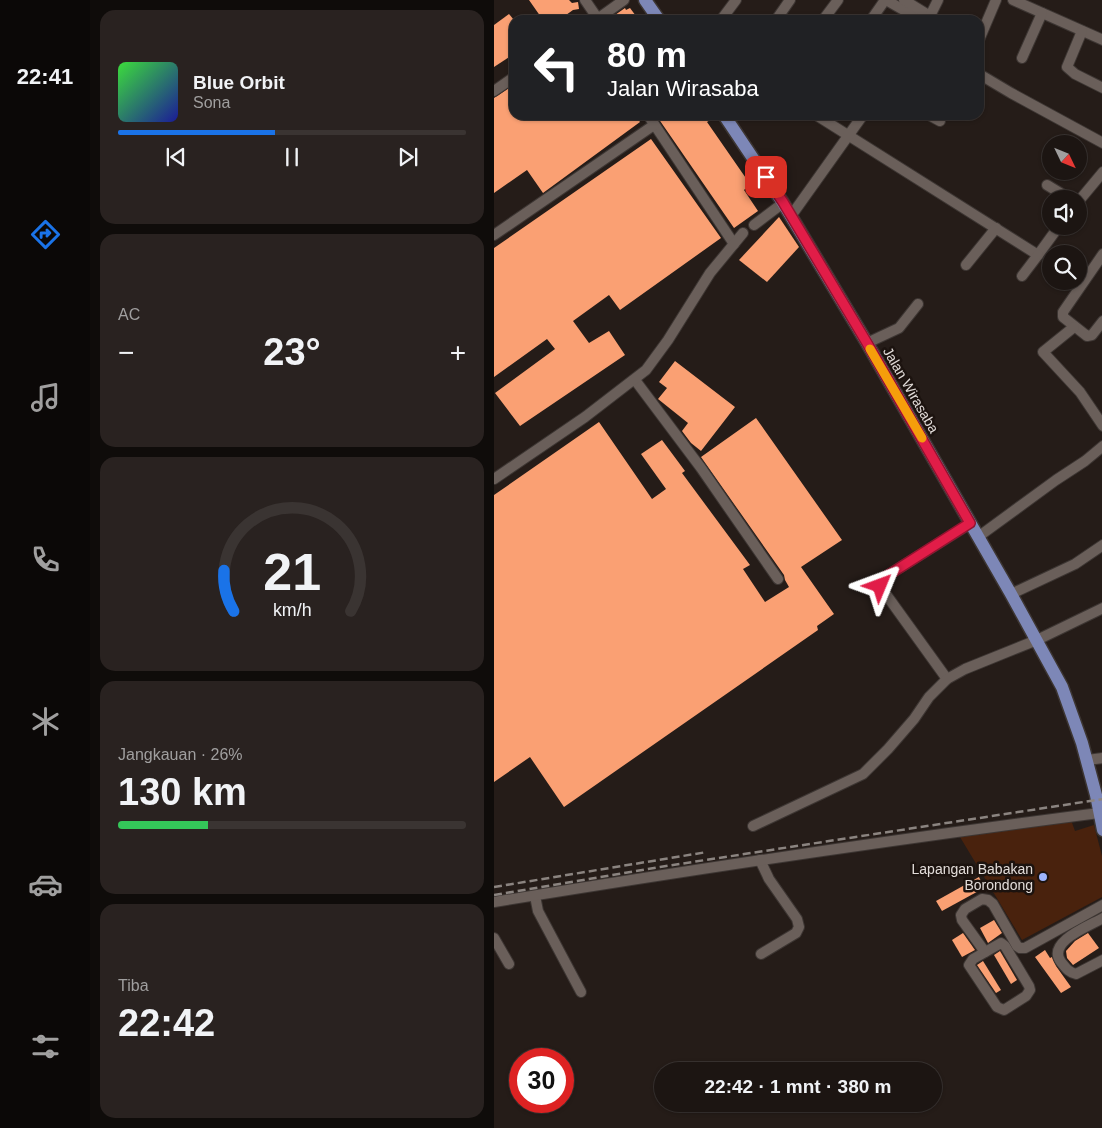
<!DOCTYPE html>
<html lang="id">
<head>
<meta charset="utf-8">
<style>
  :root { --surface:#1c1512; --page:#292220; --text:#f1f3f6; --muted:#a09f9f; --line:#3a3432; --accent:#1a73e8 }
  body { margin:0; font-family:Arial,sans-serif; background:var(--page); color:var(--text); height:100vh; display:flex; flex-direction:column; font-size:19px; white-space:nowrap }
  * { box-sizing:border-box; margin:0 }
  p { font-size:16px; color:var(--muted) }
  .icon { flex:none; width:28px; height:28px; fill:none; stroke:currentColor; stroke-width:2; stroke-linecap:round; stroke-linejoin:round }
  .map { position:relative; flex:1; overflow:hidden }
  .sheet { display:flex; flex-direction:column; gap:10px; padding:10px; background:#0f0c0a; width:404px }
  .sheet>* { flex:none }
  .banner { position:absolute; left:15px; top:15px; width:475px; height:105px; border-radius:15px; box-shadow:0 1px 4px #0004,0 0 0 1px var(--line); background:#202124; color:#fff; overflow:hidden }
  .needle { width:32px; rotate:133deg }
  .tools { position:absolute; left:548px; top:135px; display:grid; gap:10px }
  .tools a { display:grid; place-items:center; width:45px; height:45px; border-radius:50%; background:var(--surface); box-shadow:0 1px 4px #0004,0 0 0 1px var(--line); font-size:25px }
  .speed { position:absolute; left:15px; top:1048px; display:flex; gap:10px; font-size:25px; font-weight:700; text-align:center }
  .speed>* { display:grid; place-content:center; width:65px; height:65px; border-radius:50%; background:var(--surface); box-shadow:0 1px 4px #0004,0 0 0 1px var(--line); line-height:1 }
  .speed .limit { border:8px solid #d22; background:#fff; color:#111 }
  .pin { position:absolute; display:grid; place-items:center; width:42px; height:42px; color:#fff; margin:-21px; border-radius:10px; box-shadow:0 2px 8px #0006 }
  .me { position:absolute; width:55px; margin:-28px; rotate:46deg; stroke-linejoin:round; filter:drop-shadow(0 0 4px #0008) }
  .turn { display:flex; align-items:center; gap:18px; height:105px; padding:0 15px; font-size:22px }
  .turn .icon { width:65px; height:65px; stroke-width:2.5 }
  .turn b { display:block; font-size:35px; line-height:42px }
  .big { font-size:38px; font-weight:700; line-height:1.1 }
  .sheet .card { flex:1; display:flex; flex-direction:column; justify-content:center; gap:8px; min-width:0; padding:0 18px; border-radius:15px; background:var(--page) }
  .sheet .dial { align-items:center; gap:0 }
  .dial svg { height:130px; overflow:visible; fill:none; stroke:var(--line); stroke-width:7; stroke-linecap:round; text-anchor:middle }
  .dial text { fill:var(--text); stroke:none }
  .song { display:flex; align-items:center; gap:15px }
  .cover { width:60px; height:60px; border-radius:8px; background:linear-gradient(135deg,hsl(120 70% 55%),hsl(240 70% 35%)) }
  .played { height:5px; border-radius:2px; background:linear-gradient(90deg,var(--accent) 45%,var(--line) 45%) }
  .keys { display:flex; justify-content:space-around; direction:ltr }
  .heat { display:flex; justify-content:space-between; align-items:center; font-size:28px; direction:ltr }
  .charge { height:8px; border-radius:4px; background:linear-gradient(90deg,#34c759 26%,var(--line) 0) }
  .trip { position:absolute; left:160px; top:1062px; width:288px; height:50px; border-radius:25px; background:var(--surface); box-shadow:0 1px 4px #0004,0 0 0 1px var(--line); font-weight:700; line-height:50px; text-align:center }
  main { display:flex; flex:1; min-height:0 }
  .dock { display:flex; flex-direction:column; width:90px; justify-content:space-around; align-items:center; background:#0b0807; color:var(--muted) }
  .dock .icon { width:35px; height:35px }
  .dock .selected { color:var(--accent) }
  .dock b { font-size:22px; color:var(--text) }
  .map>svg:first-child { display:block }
  .green { fill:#49220d }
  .building { fill:#faa073 }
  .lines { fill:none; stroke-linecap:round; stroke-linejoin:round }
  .minor-casing { stroke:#3d3633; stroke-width:12 }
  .major-casing { stroke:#3d3633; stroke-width:15 }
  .minor { stroke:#6a5f5a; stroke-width:10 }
  .major { stroke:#7d87b7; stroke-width:12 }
  .rail { stroke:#8b8480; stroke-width:2.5; stroke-dasharray:8 4; stroke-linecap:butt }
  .route-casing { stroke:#92132f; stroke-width:12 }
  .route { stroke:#e11d48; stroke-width:9 }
  .slow { stroke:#f59e0b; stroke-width:9 }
  .poi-dot { fill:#9db4fd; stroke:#1c130f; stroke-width:2 }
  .labels { text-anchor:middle; stroke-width:5; stroke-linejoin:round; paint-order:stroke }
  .street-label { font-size:14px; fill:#e2dcd9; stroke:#1c130f }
  .poi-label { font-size:14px; fill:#e2dcd9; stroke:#1c130f; text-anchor:end }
</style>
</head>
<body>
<main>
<nav class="dock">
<b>22:41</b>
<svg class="icon selected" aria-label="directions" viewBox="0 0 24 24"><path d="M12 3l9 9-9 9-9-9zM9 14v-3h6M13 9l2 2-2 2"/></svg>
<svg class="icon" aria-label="music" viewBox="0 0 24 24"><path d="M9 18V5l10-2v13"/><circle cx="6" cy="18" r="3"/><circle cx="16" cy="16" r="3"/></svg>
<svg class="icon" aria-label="phone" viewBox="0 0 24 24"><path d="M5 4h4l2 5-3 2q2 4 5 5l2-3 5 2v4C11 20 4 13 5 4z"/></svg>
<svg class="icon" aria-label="climate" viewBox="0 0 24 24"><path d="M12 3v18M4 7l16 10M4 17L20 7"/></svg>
<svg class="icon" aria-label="car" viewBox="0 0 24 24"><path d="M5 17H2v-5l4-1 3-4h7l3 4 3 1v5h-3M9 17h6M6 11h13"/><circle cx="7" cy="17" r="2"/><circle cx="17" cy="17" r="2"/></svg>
<svg class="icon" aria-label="filters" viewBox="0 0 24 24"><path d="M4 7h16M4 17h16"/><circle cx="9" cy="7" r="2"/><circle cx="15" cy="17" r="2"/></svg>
</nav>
<section class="sheet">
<div class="card">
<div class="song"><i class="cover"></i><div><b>Blue Orbit</b><p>Sona</p></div></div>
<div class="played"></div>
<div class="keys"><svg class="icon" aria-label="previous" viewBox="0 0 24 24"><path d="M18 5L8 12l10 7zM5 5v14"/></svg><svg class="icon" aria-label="pause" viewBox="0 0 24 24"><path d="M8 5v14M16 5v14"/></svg><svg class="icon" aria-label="next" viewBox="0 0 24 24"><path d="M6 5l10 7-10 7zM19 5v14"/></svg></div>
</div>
<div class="card"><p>AC</p>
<div class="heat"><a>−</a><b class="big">23°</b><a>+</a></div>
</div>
<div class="card dial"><svg viewBox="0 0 100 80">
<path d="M14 69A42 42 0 1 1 86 69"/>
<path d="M14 69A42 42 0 0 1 8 44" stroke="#1a73e8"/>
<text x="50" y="56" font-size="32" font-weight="700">21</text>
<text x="50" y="72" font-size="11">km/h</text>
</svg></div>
<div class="card"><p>Jangkauan · 26%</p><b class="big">130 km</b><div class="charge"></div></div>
<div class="card"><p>Tiba</p><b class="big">22:42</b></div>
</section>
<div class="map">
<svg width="609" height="1128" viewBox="0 0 609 1128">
  <rect width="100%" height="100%" fill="#251c18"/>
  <polygon class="green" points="577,820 581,831 600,825 608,856 608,897 528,940 466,837"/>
  <g class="building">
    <polygon points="35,0 75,0 78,3 84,2 85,9 79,10 65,20 49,20"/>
    <polygon points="131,8 132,10 136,8 145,20 127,20 123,15 121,15"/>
    <polygon points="15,14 20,20 20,54 0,67 0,25"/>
    <polygon points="20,85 20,115 141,115 146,122 49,193 33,170 0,193 0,98"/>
    <polygon points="162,115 213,115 216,120 213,122 256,184 250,190 264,211 240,228"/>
    <polygon points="157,139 227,238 126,310 115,295 79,321 95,343 115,331 131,355 26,426 1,393 61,349 53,339 0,377 0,248"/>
    <polygon points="285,217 305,247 273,282 245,260"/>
    <polygon points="181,361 241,407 207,451 197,443 188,431 194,423 164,399 173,388 165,382"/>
    <polygon points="262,418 348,540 307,567 340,614 323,626 324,630 70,807 36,757 0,782 0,495 105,422 158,499 172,489 147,454 168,440 191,471 188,473 256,565 249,569 271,602 295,587 291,580 290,575 207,457"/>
    <polygon points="485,877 490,888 448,911 442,901"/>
    <polygon points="500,920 508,933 494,943 486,928"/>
    <polygon points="469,933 481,950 468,957 458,940"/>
    <polygon points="594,933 605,948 579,965 573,958 572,951 581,941"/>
    <polygon points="551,950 556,958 558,957 562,966 577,987 567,993 541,957"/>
    <polygon points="506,951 523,980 517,984 500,955"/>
    <polygon points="489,961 507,990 502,993 483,965"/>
  </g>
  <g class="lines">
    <g class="minor-casing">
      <g id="minor">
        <polyline points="91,0 104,19"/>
        <polyline points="392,0 427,20"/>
        <polyline points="410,0 436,16"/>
        <polyline points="519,0 609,40"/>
        <polyline points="102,20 130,0"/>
        <polyline points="227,20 242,0"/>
        <polyline points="282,20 296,0"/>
        <polyline points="329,20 344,0"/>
        <polyline points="377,20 391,0"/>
        <polyline points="434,20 444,0"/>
        <polyline points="588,31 573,67 581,74 609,88"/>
        <polyline points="485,40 502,0"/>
        <polyline points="528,58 548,13"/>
        <polyline points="485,74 517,93 609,143"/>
        <polyline points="0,91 20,77"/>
        <polyline points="154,115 240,244"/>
        <polyline points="322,115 544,255 565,226"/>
        <polyline points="435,115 446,121"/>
        <polyline points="553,185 576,199"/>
        <polyline points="584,202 609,172"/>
        <polyline points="297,216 369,115"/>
        <polyline points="260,225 289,203"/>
        <polyline points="0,235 160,125"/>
        <polyline points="609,254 569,312 569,317 593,336 598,335 609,321"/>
        <polyline points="472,265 502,228"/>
        <polyline points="528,276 544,255"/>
        <polyline points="580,327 549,352 586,392 609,426"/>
        <polyline points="373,343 405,328 424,304"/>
        <polyline points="141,380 207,468 284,579"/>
        <polyline points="0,479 91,417 152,370 174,340 216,273 249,233"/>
        <polyline points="484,537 562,480 591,461 609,446"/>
        <polyline points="517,594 581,564 609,545"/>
        <polyline points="453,679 386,586 385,582 388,579 477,523"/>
        <polyline points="593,760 609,758"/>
        <polyline points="259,826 369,774 394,749 420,719 435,697 453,679 471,669 543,640 609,608"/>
        <polyline points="266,860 275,879 303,919 305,927 302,933 267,954"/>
        <polyline points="41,896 44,911 87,992"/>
        <path d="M0 902C201 869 403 839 605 813"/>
        <path d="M609 918C595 926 552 942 567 962 572 968 574 972 582 974L609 960"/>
        <polyline points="0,938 15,964"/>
        <polygon points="507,943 511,946 535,986 536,990 532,996 510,1010 503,1007 475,965 479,959"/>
        <polyline points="491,952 468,920 467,915 471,909 488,899 494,900 499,904 523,946 526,948 531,948 609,905"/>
      </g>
    </g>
    <g class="major-casing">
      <g id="major">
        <polyline points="151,0 165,20"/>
        <polyline points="230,115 289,203 373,343 517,594 568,687 588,743 602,795 609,830"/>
      </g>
    </g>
    <use href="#minor" class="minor"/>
    <use href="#major" class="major"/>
    <g class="rail">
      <polyline points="0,887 213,852"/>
      <polyline points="0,895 166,867 609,799"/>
    </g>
  </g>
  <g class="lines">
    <g class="route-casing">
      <polyline id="route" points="272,177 289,202 373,343 476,523 388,579 385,582 386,586"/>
    </g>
    <use href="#route" class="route"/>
    <polyline class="slow" points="376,349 428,438"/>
  </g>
  <circle class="poi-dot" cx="549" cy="877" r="5"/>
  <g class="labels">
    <g class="street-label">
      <text transform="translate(417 390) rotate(60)" y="5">Jalan Wirasaba</text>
    </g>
    <g class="poi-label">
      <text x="539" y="874">Lapangan Babakan<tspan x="539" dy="16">Borondong</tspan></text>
    </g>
  </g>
</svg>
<div class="tools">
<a><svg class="needle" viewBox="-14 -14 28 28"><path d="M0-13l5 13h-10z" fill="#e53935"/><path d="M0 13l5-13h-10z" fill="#a09f9f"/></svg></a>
<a><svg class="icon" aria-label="sound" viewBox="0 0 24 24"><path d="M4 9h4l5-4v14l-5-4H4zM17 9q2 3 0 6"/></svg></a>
<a><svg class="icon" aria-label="search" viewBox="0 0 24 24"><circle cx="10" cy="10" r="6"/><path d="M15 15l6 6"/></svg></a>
</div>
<div class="speed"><div class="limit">30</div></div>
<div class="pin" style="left:272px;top:177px;background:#d93025"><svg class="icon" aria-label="arrive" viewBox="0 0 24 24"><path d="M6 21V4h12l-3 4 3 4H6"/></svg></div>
<svg class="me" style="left:386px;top:586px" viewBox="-20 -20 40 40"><path d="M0-17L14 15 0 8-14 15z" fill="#e11d48" stroke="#fff" stroke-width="4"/></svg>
<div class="trip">22:42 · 1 mnt · 380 m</div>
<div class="banner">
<div class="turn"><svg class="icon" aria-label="left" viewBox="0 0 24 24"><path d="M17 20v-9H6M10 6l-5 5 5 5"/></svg><div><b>80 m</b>Jalan Wirasaba</div></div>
</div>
</div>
</main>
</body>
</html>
